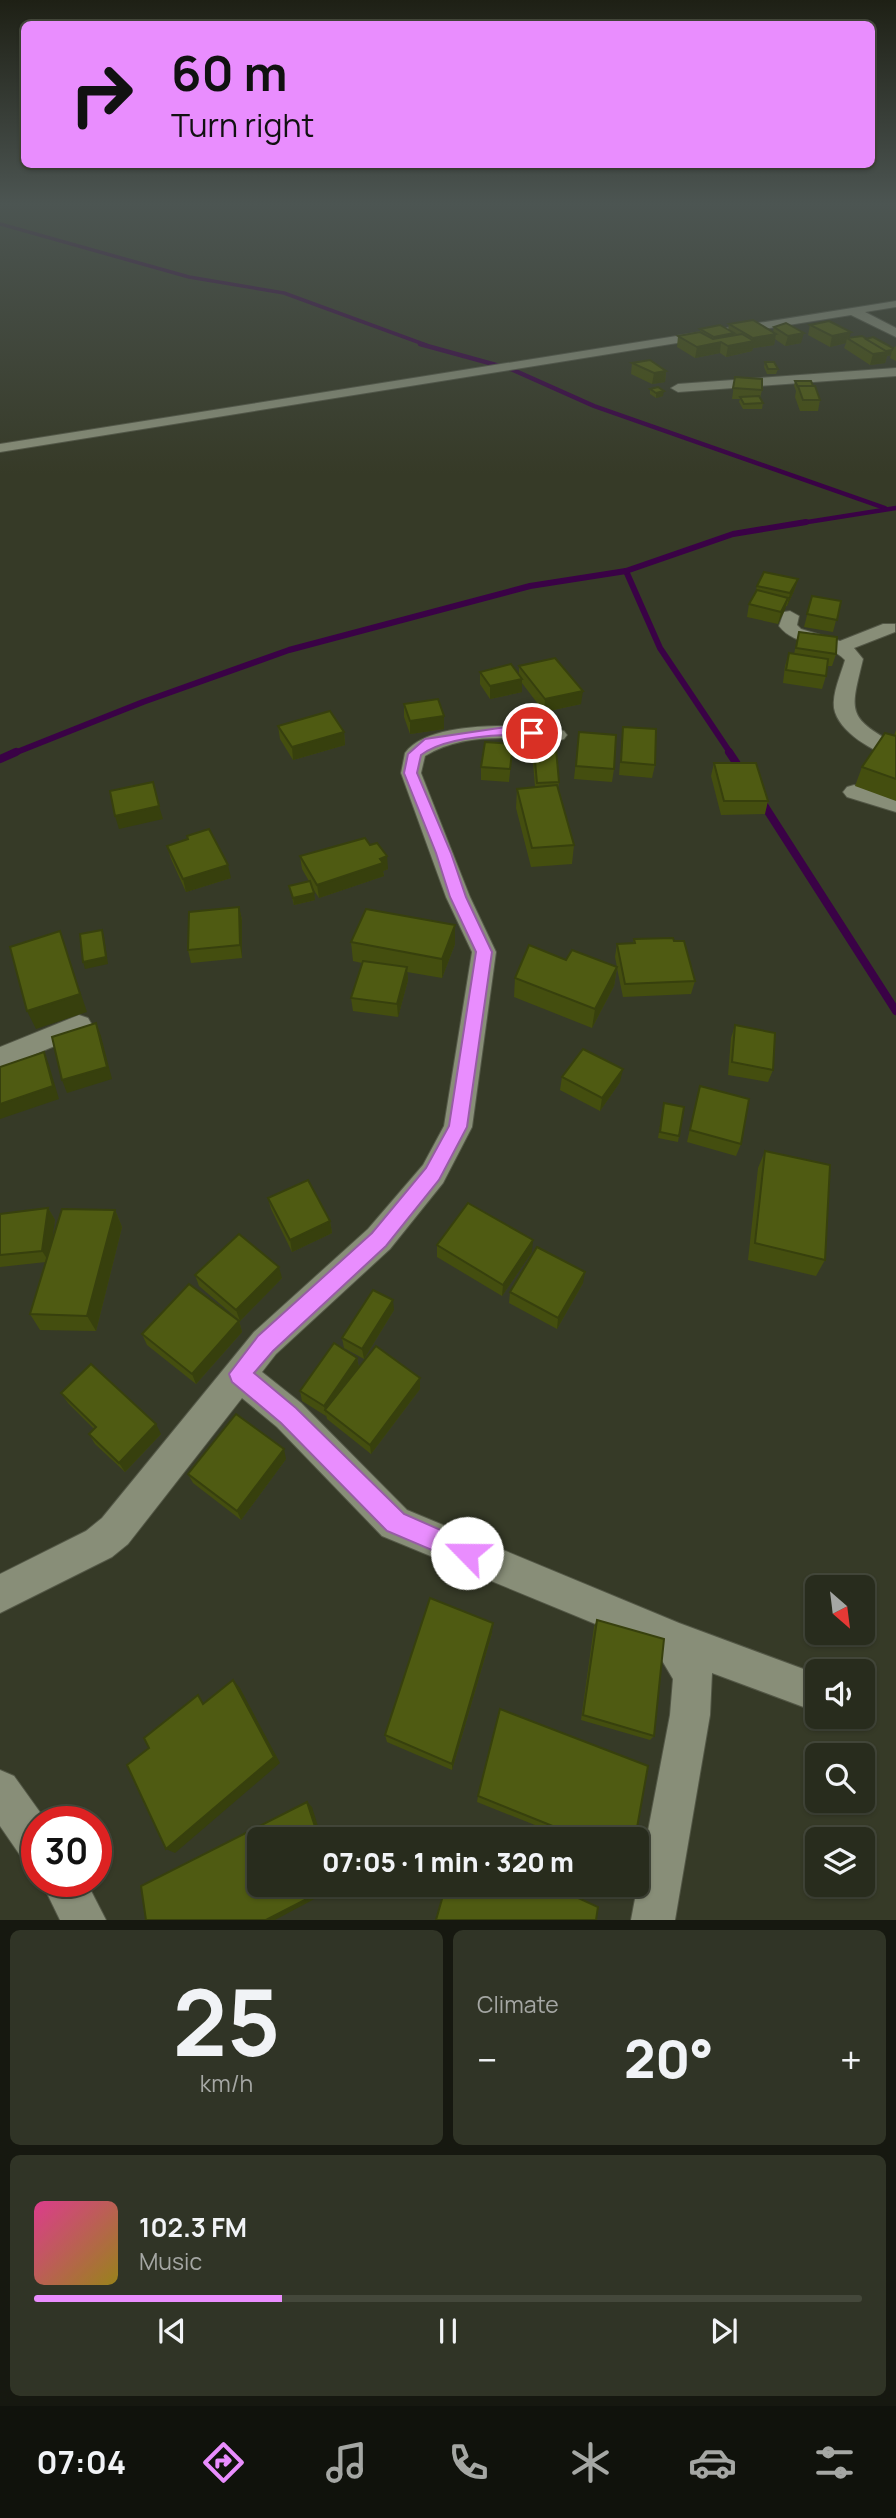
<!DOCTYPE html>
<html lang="en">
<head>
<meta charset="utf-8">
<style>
  :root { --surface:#282c1d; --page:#303426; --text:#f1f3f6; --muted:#a5a7a4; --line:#44483b; --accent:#e98dfe }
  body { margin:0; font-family:Manrope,sans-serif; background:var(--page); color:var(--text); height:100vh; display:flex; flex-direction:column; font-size:26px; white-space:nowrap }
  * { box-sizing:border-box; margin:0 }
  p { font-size:23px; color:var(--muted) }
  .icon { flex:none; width:38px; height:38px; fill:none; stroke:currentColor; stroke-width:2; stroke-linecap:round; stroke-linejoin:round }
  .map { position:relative; height:1920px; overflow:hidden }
  .side { display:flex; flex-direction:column; gap:10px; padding:10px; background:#161810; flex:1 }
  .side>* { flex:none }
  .hud { position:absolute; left:21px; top:21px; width:854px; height:147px; border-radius:10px; box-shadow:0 2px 5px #0004,0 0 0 2px var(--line); background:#e98dfe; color:#111; overflow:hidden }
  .needle { width:46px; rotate:152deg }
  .buttons { position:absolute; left:805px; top:1575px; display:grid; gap:14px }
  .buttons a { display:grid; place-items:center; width:70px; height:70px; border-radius:10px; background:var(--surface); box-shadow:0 2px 5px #0004,0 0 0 2px var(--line); font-size:35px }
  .speed { position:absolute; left:21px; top:1806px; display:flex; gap:14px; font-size:35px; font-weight:700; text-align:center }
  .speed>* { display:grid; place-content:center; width:91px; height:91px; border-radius:50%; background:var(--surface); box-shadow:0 2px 5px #0004,0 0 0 2px var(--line); line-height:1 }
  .speed .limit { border:10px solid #d22; background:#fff; color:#111 }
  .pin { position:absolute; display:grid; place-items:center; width:60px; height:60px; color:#fff; margin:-30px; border:4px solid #fff; border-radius:50%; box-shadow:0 2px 7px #0007 }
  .me { position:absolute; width:77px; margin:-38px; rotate:293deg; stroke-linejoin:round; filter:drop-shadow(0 0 5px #0008) }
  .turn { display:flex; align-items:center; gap:24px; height:147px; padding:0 35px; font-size:32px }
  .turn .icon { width:91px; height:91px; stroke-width:2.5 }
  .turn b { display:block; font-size:49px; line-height:60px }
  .big { font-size:52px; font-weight:800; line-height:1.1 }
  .side .widget { flex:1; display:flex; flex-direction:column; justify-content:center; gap:10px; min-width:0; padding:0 24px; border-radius:10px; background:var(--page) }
  .side .dial { align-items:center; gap:0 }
  .dial b { font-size:91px; line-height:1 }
  .song { display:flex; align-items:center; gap:21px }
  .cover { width:84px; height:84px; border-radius:10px; background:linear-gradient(135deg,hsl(330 70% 55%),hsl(50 70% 35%)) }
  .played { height:7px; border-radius:4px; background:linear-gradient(90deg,var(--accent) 30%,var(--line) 30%) }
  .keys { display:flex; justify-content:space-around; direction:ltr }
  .heat { display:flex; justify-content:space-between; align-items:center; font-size:38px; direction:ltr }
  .side .tiles { flex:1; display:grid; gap:10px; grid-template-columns:1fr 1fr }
  .widget:last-child { grid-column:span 2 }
  .trip { position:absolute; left:247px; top:1827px; width:402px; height:70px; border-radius:10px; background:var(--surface); box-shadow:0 2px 5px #0004,0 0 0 2px var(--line); font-weight:800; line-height:70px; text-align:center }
  .menu { display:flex; height:112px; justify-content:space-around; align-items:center; background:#10120c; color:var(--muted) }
  .menu .icon { width:49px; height:49px }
  .menu .active { color:var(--accent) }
  .menu b { font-size:32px; color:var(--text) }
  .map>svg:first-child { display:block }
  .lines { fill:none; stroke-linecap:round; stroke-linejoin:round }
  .stream-far3 { stroke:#3a0246; stroke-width:3.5 }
  .stream-far2 { stroke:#3a0246; stroke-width:4.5 }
  .stream-far1 { stroke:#3a0246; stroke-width:6 }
  .stream { stroke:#3a0246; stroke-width:8 }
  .minor-casing { stroke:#535746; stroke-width:2 }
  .minor { fill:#888e78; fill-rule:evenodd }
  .wall { fill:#444e0f }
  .shaded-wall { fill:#37400d }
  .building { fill:#4f5b12; stroke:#37400d; stroke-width:2 }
  .route { fill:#e98dfe; stroke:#975ca5; stroke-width:2 }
</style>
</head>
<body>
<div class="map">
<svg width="896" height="1920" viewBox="0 0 896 1920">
  <rect width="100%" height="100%" fill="#363a27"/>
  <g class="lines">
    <polyline class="stream-far3" points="0,224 189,277 284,293 426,345"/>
    <g class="stream-far2">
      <polyline points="420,344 511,369 594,406 885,508"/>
      <polyline points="795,524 896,508"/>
    </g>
    <g class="stream-far1">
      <polyline points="626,571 660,648 731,754"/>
      <polyline points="12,754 143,702 289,650 530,586 626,571 733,534 806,522"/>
    </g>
    <g class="stream">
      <polyline points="729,752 741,770"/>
      <polyline points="0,759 16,752"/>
      <polyline points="762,802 896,1011"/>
    </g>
    <g class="minor-casing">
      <g id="minor">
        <polygon points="896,301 896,307 865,312 896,328 896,337 851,315 0,452 0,444"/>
        <polygon points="896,368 896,376 678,392 671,388 678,384"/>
        <path d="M790 611 799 616 797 625 801 629 840 641 883 624H895V632L854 648 863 659C851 710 845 717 896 744V758C875 753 838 732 834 708 832 693 841 674 845 660 826 640 796 648 779 626L784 612Z"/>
        <path d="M502 726 557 729 564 731 567 735 564 739 557 741C512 738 465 732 425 756L421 773 470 897 496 952 472 1127 443 1183 390 1249 276 1354 262 1372 301 1403 407 1510 679 1623 817 1674V1712L712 1673 710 1715 675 1920H631L670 1715 673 1679 657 1652 632 1639 382 1536 277 1427 242 1398 128 1544 112 1557 0 1613V1574L86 1531 102 1518 254 1332 368 1229 423 1165 444 1126 472 952 446 897 401 773 405 753C422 729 475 726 502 726Z"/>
        <polygon points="854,785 896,798 896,812 847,797 843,792 847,787"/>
        <polygon points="79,1015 88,1018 92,1025 88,1032 0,1069 0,1047"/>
        <polygon points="0,1770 14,1776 47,1822 37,1822 37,1864 22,1858 0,1826"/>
        <polygon points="41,1881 86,1881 106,1920 60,1920"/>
      </g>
    </g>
    <use href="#minor" class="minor"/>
  </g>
  <g class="wall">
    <polygon points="729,324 773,332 774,327 801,343 785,346 775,339 774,345 753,348 752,351 726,357 720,353 695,358 677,347 678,336 700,332 700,329 728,330"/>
    <polygon points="810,325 850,338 866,339 893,348 896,346 896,361 890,358 891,355 887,356 885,363 870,365 844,348 846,343 830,347 808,335"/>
    <polygon points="765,362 778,369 776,374 767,374 764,367"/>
    <polygon points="632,363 666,371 665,382 652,384 631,374"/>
    <polygon points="735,377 762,390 760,398 763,403 762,409 743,409 739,402 740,399 732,399"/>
    <polygon points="795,381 820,400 818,411 800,411 795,397 796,391 794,386"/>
    <polygon points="650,389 663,396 656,398 650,394"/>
    <polygon points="798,579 794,591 787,606 786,606 778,624 747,617 749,604 755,594 757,586"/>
    <polygon points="812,596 841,601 833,632 804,627"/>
    <polygon points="799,632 836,654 832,666 827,666 826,676 822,689 783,683 785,666 789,653 794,654"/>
    <polygon points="519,666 581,704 544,712 522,683 522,692 490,699 480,684 480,672 519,675"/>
    <polygon points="404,704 444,729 410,734 404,717"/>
    <polygon points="278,726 344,732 345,745 293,760 280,739"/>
    <polygon points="623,727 655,765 652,778 619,775"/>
    <polygon points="896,730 896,801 855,786 862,767 894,735"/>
    <polygon points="579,732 614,769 612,782 574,779"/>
    <polygon points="513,744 509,782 481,780 481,767"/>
    <polygon points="534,750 559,782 558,789 574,845 572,864 531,867 516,808 517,789 535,787 533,763"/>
    <polygon points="714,763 768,801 765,814 721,815 711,776"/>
    <polygon points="187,836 231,878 186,892 171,859 167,846 188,840"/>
    <polygon points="300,856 388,869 383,871 384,876 319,898 312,887 315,900 294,905 289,886 309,881 302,869"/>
    <polygon points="239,907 242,920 242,958 191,963 188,950"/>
    <polygon points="634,939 674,941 695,981 691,994 623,997 617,968 614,986 592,1028 514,997 515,978 566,960 617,967 615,957 617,944 633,943"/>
    <polygon points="351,942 455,944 442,978 407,972 408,980 398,1017 353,1011 351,998 362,963 353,961"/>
    <polygon points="735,1025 773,1070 768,1082 728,1075 731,1038"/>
    <polygon points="562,1077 620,1082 600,1111 560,1090"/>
    <polygon points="700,1086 741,1144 736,1156 687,1142"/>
    <polygon points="664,1103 679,1136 678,1142 658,1138"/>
    <polygon points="765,1151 825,1260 816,1276 748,1260 758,1168"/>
    <polygon points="268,1198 330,1221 332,1233 292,1252 271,1209"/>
    <polygon points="48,1208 55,1220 51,1243 115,1210 122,1227 96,1331 40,1330 30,1314 46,1262 0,1267 0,1214"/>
    <polygon points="437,1245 532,1252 502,1296 437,1257"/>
    <polygon points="195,1275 282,1278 240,1321 199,1286"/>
    <polygon points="583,1283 557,1329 509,1303 510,1292"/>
    <polygon points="394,1310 364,1359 344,1348 342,1338"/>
    <polygon points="239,1321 242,1332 196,1384 147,1345 142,1334"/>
    <polygon points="357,1358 359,1368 420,1378 420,1389 371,1454 327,1419 326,1415 326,1416 302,1401 300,1391"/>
    <polygon points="61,1393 161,1434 125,1472 95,1444 89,1434 94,1429 68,1403"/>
    <polygon points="286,1459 241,1520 193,1483 188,1474"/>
    <polygon points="597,1620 654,1736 650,1740 581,1720 594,1627"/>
    <polygon points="492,1633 452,1770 387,1742 385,1735"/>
    <polygon points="478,1796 635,1839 570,1839 477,1802"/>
  </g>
  <g class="shaded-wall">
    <polygon points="851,332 849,339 847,338 846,343 830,347 832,336"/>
    <polygon points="734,333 733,343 721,342 720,353 695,358 697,347 713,344 714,337"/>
    <polygon points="804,333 801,343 785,346 788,336"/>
    <polygon points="776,334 774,345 753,348 752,351 726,357 728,346 752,341 753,338"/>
    <polygon points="892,350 891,355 887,356 885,363 870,365 873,354"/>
    <polygon points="666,371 665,382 652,384 654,373"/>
    <polygon points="664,391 663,396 656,398 656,393"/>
    <polygon points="798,579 794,591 787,606 790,593"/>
    <polygon points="788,598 785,610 778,624 781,612"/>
    <polygon points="522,679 522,692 490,699 490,686"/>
    <polygon points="583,691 581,704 544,712 545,699"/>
    <polygon points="444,716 444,729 410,734 410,721"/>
    <polygon points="344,732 345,745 293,760 292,747"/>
    <polygon points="159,806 163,819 119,829 115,816"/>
    <polygon points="387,856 388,869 383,871 384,876 319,898 317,885"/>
    <polygon points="228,865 231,878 186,892 183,879"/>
    <polygon points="314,893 315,900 294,905 293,898"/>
    <polygon points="239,907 242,920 242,958 240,945"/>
    <polygon points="455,925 455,944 442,978 442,959"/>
    <polygon points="102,930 104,936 108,964 85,969 83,962"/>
    <polygon points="60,931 87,1012 36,1029 27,1011"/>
    <polygon points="407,967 408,980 398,1017 397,1004"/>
    <polygon points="617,967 614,986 592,1028 595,1009"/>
    <polygon points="96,1023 101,1036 112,1079 67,1093 62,1080"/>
    <polygon points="44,1052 49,1065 59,1099 0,1119 0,1104"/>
    <polygon points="623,1069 620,1082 600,1111 602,1098"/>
    <polygon points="48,1208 55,1220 49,1262 42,1251"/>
    <polygon points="115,1210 122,1227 96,1331 87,1316"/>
    <polygon points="330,1221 332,1233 292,1252 290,1240"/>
    <polygon points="533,1240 532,1252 502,1296 503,1285"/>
    <polygon points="279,1267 282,1278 240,1321 236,1310"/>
    <polygon points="585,1272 583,1283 557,1329 558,1318"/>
    <polygon points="393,1300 394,1310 364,1359 362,1349"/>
    <polygon points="239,1321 242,1332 196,1384 192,1374"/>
    <polygon points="357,1358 359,1368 325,1410 326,1416 324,1406"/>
    <polygon points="420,1378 420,1389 371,1454 370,1445"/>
    <polygon points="156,1424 161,1434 125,1472 119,1463"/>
    <polygon points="284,1449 286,1459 241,1520 237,1511"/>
    <polygon points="493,1623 492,1633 452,1770 452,1764"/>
    <polygon points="233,1680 240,1688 280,1763 175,1853 166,1849"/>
    <polygon points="307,1802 312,1807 322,1839 319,1839"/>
    <polygon points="334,1885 337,1885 337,1887 275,1920 266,1920"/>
  </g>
  <g class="building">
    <polygon points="753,320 776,334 753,338 729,324"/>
    <polygon points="829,321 851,332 832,336 810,325"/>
    <polygon points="786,323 804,333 788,336 774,327"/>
    <polygon points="720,325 734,333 714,337 700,329"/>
    <polygon points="700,332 713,339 742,334 754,341 728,346 721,342 697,347 678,336"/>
    <polygon points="862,336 888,352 873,354 847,338"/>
    <polygon points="873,337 893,348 892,350 886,351 866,339"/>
    <polygon points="650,360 666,371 654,373 632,363"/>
    <polygon points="765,362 774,362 778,369 768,369"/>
    <polygon points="735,377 762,379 762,390 733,388"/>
    <polygon points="795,381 811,381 813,386 798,386 798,387"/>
    <polygon points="798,386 815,386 820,400 803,400"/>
    <polygon points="658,387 664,391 656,393 650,389"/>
    <polygon points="759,396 763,403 744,404 740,397"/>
    <polygon points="764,572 798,579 790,593 757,586"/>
    <polygon points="757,590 788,598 781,612 749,604"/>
    <polygon points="812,596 841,601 837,620 807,614"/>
    <polygon points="799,632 837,637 836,654 796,648"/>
    <polygon points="789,653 828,659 826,676 786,670"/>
    <polygon points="555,658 583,691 545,699 519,666"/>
    <polygon points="511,664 522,679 490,686 480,672"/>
    <polygon points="438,699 444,716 410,721 404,704"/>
    <polygon points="330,711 344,732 292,747 278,726"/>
    <polygon points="623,727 656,729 655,765 621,762"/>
    <polygon points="579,732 616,735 614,769 576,766"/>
    <polygon points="885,733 896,736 896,779 862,767"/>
    <polygon points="485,742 513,744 510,769 481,767"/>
    <polygon points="556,749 559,782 537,783 534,750"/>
    <polygon points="714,763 756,763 768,801 724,801"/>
    <polygon points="153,782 159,806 115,816 110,791"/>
    <polygon points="557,785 574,845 532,848 517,789"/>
    <polygon points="209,829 228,865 183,879 167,846 188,839 187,836"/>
    <polygon points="365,838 370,845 377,843 387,856 380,859 383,863 317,885 300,856"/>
    <polygon points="310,881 314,893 293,898 289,886"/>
    <polygon points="239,907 240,945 188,950 189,912"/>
    <polygon points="366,909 455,925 442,959 351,942"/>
    <polygon points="102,930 106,957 83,962 80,934"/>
    <polygon points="60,931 80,994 27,1011 10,947"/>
    <polygon points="673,938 674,941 684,941 695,981 625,984 617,944 635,943 634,939"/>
    <polygon points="529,945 566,960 572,950 617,967 595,1009 515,978"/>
    <polygon points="363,961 407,967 397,1004 351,998"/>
    <polygon points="96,1023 107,1067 62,1080 52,1037"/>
    <polygon points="735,1025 775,1033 773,1070 732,1062"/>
    <polygon points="583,1049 623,1069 602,1098 562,1077"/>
    <polygon points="44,1052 53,1086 0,1104 0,1067"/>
    <polygon points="700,1086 749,1099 741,1144 690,1130"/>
    <polygon points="664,1103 684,1107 679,1136 660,1132"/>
    <polygon points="765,1151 830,1165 825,1260 755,1243"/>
    <polygon points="308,1180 330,1221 290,1240 268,1198"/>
    <polygon points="468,1203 533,1240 503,1285 437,1245"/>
    <polygon points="48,1208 42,1251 0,1255 0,1214"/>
    <polygon points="62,1209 115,1210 87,1316 30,1314"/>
    <polygon points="239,1234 279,1267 236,1310 195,1275"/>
    <polygon points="537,1247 585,1272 558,1318 510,1292"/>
    <polygon points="189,1284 239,1321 192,1374 142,1334"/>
    <polygon points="373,1290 393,1300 362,1349 342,1338"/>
    <polygon points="334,1343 357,1358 324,1406 300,1391"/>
    <polygon points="376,1346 420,1378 370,1445 325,1410"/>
    <polygon points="91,1364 156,1424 119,1463 89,1434 96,1427 61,1393"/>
    <polygon points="236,1414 284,1449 237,1511 188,1474"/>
    <polygon points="430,1598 493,1623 452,1764 385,1735"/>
    <polygon points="597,1620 664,1639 654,1736 583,1715"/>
    <polygon points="233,1680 274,1757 166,1849 127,1765 149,1748 144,1738 198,1695 203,1704"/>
    <polygon points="500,1709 648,1766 635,1839 585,1839 478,1796"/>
    <polygon points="307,1802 319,1839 259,1839 259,1885 334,1885 266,1920 146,1920 141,1886"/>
    <polygon points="446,1885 550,1885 598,1907 596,1920 436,1920"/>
  </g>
  <linearGradient id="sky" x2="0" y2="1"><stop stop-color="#1e2015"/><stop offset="0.43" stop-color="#4c5552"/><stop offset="1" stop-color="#4c5552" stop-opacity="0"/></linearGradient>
  <rect width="896" height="474" fill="url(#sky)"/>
  <path class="route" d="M506 727 532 729 538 733C530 740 517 735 506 735 480 736 442 739 421 755L417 773 451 853 466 897 492 952 467 1127 439 1180 386 1246 273 1351 254 1373 296 1408 404 1514 475 1545 479 1553 475 1562 467 1565 387 1531 281 1423 232 1382 229 1374 258 1336 372 1233 426 1168 449 1126 476 952 450 897 436 853 404 773 408 754 425 739Z"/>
</svg>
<div class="buttons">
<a><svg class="needle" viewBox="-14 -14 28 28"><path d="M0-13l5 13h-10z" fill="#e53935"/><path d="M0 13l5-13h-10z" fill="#a5a7a4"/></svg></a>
<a><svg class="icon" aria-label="sound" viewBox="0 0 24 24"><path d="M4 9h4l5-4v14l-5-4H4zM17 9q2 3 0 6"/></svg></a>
<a><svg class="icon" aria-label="search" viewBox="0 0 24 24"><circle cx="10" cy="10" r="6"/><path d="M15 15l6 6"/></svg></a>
<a><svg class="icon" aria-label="layers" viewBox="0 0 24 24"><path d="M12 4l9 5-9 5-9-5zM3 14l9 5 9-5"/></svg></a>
</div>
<div class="speed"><div class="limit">30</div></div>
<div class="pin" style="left:532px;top:733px;background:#d93025"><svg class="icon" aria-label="arrive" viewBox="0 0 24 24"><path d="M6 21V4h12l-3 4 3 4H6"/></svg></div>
<svg class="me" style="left:467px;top:1553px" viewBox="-20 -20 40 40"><circle r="19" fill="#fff"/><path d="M0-13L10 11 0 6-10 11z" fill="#e98dfe"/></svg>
<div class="trip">07:05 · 1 min · 320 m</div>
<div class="hud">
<div class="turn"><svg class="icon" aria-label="right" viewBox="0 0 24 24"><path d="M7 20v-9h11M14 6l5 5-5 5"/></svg><div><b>60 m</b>Turn right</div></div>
</div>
</div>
<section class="side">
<div class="tiles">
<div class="widget dial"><b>25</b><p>km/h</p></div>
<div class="widget"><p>Climate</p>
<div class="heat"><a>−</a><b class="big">20°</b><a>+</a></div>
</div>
<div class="widget">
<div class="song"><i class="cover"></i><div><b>102.3 FM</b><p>Music</p></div></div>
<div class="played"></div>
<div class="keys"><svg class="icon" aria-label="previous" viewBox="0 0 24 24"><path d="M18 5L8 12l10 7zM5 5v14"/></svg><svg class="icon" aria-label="pause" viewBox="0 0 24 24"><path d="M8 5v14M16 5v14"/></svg><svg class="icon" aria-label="next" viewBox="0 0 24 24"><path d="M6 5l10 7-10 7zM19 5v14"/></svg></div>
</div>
</div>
</section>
<nav class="menu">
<b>07:04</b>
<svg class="icon active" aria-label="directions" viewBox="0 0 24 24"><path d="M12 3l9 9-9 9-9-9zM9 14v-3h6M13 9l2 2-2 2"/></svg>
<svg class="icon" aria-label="music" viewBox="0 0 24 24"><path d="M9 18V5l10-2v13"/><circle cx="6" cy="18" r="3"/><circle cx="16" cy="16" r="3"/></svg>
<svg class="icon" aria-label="phone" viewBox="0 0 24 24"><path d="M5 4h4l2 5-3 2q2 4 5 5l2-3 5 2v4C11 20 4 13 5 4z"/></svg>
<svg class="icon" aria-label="climate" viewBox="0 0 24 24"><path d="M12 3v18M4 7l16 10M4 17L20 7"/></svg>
<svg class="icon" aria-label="car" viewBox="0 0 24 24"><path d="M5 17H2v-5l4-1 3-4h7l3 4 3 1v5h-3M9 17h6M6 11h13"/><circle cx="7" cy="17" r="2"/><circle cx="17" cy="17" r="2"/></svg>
<svg class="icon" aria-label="filters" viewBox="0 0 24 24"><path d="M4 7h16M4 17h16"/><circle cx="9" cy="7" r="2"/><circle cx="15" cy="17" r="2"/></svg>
</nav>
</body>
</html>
